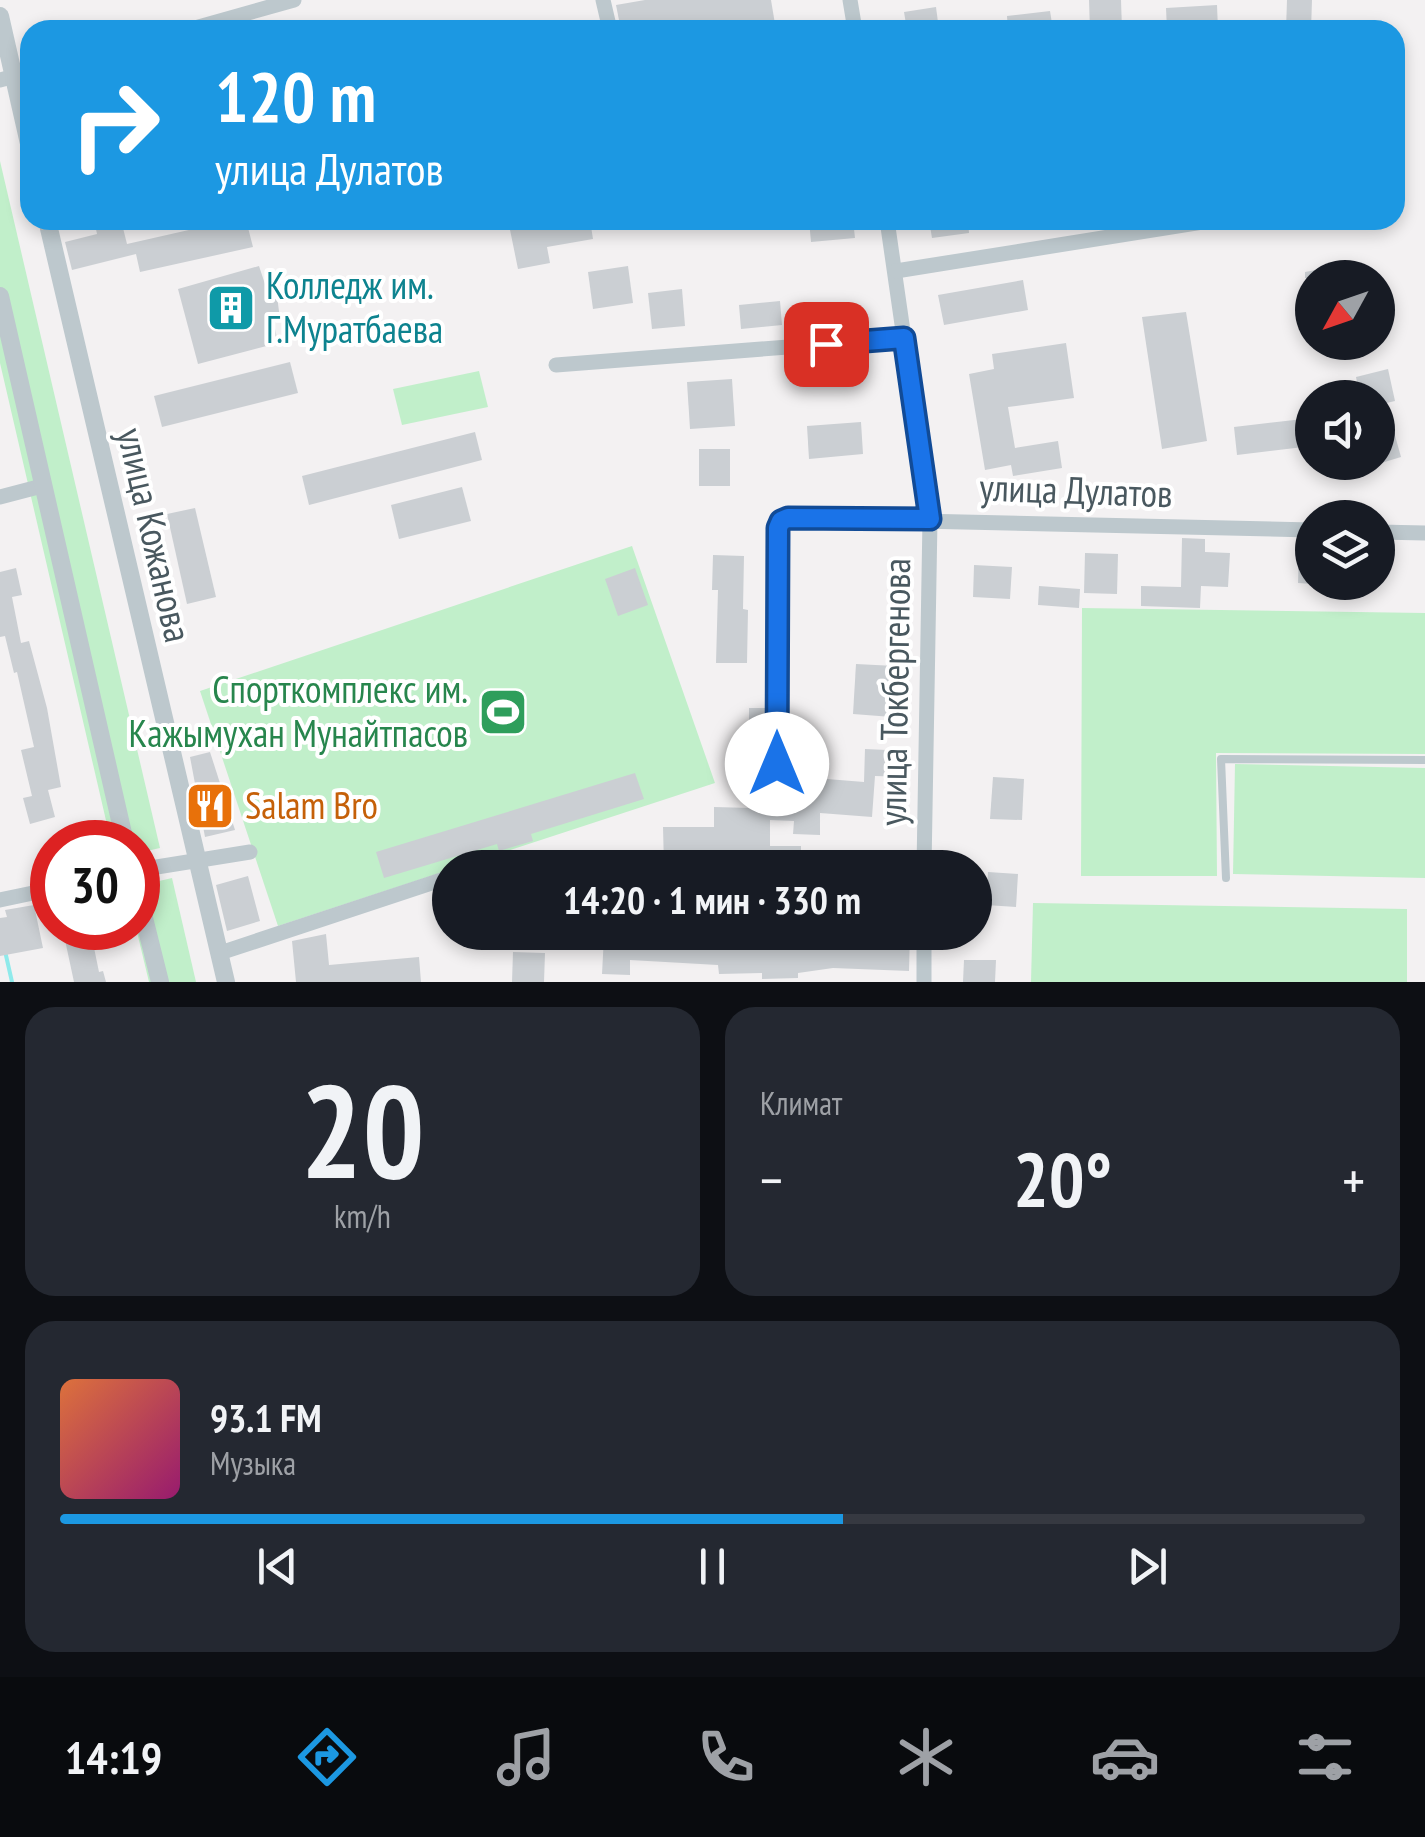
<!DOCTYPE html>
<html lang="ru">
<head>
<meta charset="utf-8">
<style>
  :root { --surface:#171b24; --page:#242831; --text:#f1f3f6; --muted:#9ea1a6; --line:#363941; --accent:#1c98e2 }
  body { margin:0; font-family:"PT Sans Narrow",sans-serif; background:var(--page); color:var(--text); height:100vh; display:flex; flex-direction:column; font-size:38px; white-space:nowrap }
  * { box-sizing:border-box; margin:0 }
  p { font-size:32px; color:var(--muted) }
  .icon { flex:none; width:55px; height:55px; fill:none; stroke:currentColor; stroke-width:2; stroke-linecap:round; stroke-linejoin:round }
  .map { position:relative; height:982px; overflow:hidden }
  .sheet { display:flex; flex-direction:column; gap:25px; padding:25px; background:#0d0f14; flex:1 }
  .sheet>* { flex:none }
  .guide { position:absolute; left:20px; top:20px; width:1385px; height:210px; border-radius:30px; box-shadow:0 5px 15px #0003; background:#1c98e2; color:#fff; overflow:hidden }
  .needle { width:65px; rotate:230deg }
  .buttons { position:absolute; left:1295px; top:260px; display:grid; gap:20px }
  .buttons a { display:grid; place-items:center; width:100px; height:100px; border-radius:50%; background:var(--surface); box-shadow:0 5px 15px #0003; font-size:50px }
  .speed { position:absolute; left:30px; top:820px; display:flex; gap:20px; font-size:50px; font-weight:700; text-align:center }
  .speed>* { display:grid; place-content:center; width:130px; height:130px; border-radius:50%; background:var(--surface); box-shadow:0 5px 15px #0003; line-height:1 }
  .speed .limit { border:15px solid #d22; background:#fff; color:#111 }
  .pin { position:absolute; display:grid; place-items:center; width:85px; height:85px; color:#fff; margin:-42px; border-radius:20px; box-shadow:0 5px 15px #0006 }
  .me { position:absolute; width:110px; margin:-55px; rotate:0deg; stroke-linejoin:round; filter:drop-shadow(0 0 8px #0008) }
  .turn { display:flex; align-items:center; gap:35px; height:210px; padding:0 30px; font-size:45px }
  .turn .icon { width:130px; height:130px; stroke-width:2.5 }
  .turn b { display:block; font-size:70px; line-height:85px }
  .big { font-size:75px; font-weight:600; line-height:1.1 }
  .sheet .card { flex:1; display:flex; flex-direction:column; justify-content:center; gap:15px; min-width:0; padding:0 35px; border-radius:30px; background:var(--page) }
  .sheet .dial { align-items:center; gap:0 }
  .dial b { font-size:130px; line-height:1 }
  .song { display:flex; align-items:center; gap:30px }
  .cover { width:120px; height:120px; border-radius:15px; background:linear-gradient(135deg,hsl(20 70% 55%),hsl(320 70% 35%)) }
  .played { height:10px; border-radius:5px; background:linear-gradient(90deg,var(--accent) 60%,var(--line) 60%) }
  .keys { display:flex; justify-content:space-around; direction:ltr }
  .heat { display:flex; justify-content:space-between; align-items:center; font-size:55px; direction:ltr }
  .sheet .tiles { flex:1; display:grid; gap:25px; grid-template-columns:1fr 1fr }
  .card:last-child { grid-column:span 2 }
  .trip { position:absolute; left:432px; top:850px; width:560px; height:100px; border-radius:50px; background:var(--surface); box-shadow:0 5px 15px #0003; font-weight:600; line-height:100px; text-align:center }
  .dock { display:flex; height:160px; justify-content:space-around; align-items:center; background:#090b0e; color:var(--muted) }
  .dock .icon { width:70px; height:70px }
  .dock .on { color:var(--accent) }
  .dock b { font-size:45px; color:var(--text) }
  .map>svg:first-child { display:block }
  .green { fill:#c1efca }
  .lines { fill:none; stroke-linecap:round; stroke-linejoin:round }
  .stream { stroke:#8feaeb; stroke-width:4 }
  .building { fill:#cbcfd3 }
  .service { stroke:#bdc8cd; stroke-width:8 }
  .minor { stroke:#bdc8cd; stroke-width:15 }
  .tertiary { stroke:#bdc8cd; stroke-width:18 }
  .route-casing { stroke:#114b97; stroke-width:25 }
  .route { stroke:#1a73e8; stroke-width:18 }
  .labels { text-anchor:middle; stroke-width:8; stroke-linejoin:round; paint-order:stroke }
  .culture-label { font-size:38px; fill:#0d838f; stroke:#fff; text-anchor:start }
  .street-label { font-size:38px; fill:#49585f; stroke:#fff }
  .leisure-label { font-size:38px; fill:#27864d; stroke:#fff; text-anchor:end }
  .food-label { font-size:38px; fill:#c56008; stroke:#fff; text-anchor:start }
</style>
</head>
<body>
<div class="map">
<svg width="1425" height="982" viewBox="0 0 1425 982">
  <rect width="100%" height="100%" fill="#f3f1f2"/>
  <g class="green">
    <polygon points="0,161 160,848 138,853 138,842 111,842 0,363"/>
    <polygon points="479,371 488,407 402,425 393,389"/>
    <polygon points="632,546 715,783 278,926 200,691"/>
    <polygon points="1082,608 1425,613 1425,754 1216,753 1217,876 1081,876"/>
    <polygon points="1235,764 1425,768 1425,878 1233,874"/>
    <polygon points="172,878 196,982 149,982 136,928 138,886"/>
    <polygon points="1033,903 1407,909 1407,982 1031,982"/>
  </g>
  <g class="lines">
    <polyline class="stream" points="5,951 12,982"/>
  </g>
  <g class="building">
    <polygon points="645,0 771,0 776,30 621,30 616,5"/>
    <polygon points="1089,0 1121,0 1122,30 1090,30"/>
    <polygon points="1287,0 1312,0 1311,30 1286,30"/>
    <polygon points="1217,5 1218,30 1167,30 1166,8"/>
    <polygon points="936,7 939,30 907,30 904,12"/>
    <polygon points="1050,11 1053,30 1008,30 1007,16"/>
    <polygon points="94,220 121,220 127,244 233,220 246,220 253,247 140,272 136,254 72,270 65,242 97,234"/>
    <polygon points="508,220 590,220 593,239 547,247 550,263 518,269"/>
    <polygon points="809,220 853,220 855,238 811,242"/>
    <polygon points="929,220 968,220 969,233 932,238"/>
    <polygon points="1355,263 1357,278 1305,278 1305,272"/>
    <polygon points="259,266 269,296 277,296 280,319 274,324 278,343 198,364 178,289"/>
    <polygon points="628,266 633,303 593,309 588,272"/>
    <polygon points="1023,280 1028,310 944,325 938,295"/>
    <polygon points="682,289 685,326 652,329 648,293"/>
    <polygon points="780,301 782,325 741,329 739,305"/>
    <polygon points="1186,312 1207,441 1162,449 1142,317"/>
    <polygon points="1066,343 1074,398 1008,407 1015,448 1058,441 1062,468 1013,476 1011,465 985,470 969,374 994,369 992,354"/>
    <polygon points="290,362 298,393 162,427 154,396"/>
    <polygon points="1388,369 1395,401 1378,405 1378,398 1360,398 1356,377"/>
    <polygon points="732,379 735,426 690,429 687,382"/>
    <polygon points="1312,418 1312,446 1237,455 1234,427"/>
    <polygon points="861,422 863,454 809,459 807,426"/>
    <polygon points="475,432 482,460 309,505 302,476"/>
    <polygon points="1394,432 1401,457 1378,464 1378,437"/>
    <rect x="699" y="449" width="31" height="37"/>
    <polygon points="462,487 471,521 399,539 391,505"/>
    <polygon points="195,508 216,597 187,604 167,514"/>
    <polygon points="1182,538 1205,539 1205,552 1230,553 1228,587 1201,586 1200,608 1141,606 1141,586 1181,587"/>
    <polygon points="1299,547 1312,548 1312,584 1298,583"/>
    <polygon points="1085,553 1118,554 1117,594 1084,593"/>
    <polygon points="713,555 744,556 743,609 748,610 747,663 716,663 718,590 712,590"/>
    <polygon points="974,565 1012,567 1010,599 973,597"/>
    <polygon points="16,568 22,595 12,597 21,643 29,641 47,708 61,787 48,790 55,817 30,824 23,798 32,796 21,750 34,747 17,672 14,673 5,636 0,637 0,572"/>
    <polygon points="635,568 648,605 618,616 605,579"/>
    <polygon points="1039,586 1080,589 1079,608 1038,605"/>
    <polygon points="856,664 895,666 892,717 853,714"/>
    <rect x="749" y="708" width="17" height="36"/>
    <polygon points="865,749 909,751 908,777 875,776 872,817 820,813 820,835 793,834 794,821 770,820 770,846 801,846 801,868 753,868 753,859 701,857 701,865 664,866 663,827 714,827 714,807 751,808 753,783 792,786 792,775 827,776 827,779 864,782"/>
    <polygon points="210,752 235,830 205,837 190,757"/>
    <polygon points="635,773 644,799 531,834 533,841 499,851 497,844 384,878 376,852"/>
    <polygon points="993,777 1024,779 1022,820 990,819"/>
    <polygon points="988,872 1018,874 1016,907 986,905"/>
    <polygon points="248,876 260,921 227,931 216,885"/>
    <polygon points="34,905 43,948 0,956 0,918 7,917 5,910"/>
    <polygon points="59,928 90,928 99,972 103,971 106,982 74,982 65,940 62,941"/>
    <polygon points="620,932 910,932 909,971 833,968 798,973 798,978 762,979 762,973 719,974 718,965 630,960 630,975 602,974 604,936 620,937"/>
    <polygon points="326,934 329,965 419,957 421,982 296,982 292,941"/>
    <polygon points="513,952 545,953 544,982 512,982"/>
    <polygon points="964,960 996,960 995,982 963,982"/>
  </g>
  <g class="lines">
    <polyline class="service" points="1226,878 1221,759 1425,760"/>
    <g class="minor">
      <polyline points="603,0 610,30"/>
      <polyline points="850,0 855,30"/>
      <polyline points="188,30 294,0"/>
      <polyline points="0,80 30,72"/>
      <polyline points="887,220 930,519 924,868"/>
      <polyline points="896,271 1215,220"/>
      <polyline points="556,365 904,338"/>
      <polyline points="0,497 42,486"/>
      <polyline points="1378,532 1425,533"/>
      <polyline points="777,764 777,529 781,521 788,518 1312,530"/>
      <polyline points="476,868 527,860 538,868"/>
      <polyline points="138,870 250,852"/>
      <polyline points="0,900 52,889"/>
      <polyline points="924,932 924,982"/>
      <polyline points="220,953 450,877"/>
    </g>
    <g class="tertiary">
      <polyline points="0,16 30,148"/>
      <polyline points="47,220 226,982"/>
      <polyline points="0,296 125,842"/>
      <polyline points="138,894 160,982"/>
    </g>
  </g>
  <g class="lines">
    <g class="route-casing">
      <polyline id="route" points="777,764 778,528 781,521 788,518 930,519 904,338 826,344"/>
    </g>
    <use href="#route" class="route"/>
  </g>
  <defs>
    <g id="building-square" transform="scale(2.5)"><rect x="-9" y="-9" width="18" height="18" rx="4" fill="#0f9aa8" stroke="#fff"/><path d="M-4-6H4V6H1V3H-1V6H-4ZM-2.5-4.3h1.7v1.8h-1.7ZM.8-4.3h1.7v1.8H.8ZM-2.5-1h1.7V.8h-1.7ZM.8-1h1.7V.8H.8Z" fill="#fff"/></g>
    <g id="stadium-square" transform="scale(2.5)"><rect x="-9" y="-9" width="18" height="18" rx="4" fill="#2e9e5b" stroke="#fff"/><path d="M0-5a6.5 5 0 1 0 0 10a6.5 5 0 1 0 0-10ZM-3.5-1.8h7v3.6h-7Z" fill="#fff"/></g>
    <g id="restaurant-square" transform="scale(2.5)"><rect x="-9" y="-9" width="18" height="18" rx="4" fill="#e8710a" stroke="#fff"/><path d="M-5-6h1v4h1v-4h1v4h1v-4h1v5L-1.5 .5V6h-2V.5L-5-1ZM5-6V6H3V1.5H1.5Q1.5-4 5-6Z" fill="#fff"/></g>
  </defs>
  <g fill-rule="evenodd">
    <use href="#building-square" x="231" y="308"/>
    <use href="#stadium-square" x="503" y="712"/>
    <use href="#restaurant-square" x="210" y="806"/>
  </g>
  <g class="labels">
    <g class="culture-label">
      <text x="266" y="299">Колледж им.<tspan x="266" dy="44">Г.Муратбаева</tspan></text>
    </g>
    <g class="street-label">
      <text transform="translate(1076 491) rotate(2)" y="13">улица Дулатов</text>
      <text transform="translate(154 535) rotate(77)" y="13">улица Кожанова</text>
      <text transform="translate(895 692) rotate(-89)" y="13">улица Токбергенова</text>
    </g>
    <g class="leisure-label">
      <text x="468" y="703">Спорткомплекс им.<tspan x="468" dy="44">Кажымухан Мунайтпасов</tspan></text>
    </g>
    <g class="food-label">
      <text x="245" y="819">Salam Bro</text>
    </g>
  </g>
</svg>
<div class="buttons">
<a><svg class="needle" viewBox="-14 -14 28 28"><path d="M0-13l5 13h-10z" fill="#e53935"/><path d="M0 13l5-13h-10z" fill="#9ea1a6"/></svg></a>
<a><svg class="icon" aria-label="sound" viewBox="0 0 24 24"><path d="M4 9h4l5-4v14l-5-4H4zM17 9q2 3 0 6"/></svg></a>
<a><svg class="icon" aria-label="layers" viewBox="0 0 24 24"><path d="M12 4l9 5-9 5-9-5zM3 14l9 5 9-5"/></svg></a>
</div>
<div class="speed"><div class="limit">30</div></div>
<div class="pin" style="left:826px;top:344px;background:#d93025"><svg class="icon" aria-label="arrive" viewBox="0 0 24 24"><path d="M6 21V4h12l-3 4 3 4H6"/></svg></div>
<svg class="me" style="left:777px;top:764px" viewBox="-20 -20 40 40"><circle r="19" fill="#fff"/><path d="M0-13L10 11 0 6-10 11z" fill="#1a73e8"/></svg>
<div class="trip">14:20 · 1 мин · 330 m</div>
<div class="guide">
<div class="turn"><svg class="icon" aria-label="right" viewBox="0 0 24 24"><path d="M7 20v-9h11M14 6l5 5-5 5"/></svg><div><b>120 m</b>улица Дулатов</div></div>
</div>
</div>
<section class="sheet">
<div class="tiles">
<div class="card dial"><b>20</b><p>km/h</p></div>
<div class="card"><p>Климат</p>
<div class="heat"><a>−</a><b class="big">20°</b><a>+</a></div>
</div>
<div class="card">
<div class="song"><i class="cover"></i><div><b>93.1 FM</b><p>Музыка</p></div></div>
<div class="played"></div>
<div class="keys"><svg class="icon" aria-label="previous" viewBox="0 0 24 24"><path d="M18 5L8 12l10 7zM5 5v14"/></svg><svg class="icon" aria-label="pause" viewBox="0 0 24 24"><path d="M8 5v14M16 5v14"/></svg><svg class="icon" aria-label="next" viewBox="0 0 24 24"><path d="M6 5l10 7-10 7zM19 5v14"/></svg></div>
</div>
</div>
</section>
<nav class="dock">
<b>14:19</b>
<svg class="icon on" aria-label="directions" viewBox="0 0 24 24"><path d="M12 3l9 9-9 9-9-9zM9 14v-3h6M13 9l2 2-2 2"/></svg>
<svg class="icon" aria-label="music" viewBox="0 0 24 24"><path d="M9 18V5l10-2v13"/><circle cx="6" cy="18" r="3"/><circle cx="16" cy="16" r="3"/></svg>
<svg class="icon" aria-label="phone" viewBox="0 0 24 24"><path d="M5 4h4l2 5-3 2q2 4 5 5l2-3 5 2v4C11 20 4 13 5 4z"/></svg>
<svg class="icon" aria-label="climate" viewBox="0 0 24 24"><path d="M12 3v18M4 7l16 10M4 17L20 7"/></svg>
<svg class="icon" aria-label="car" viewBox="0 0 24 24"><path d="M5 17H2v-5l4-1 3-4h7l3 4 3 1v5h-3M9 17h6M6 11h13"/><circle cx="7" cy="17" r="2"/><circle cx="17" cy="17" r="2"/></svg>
<svg class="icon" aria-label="filters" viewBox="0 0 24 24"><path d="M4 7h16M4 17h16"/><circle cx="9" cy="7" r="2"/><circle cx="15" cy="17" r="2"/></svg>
</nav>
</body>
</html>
